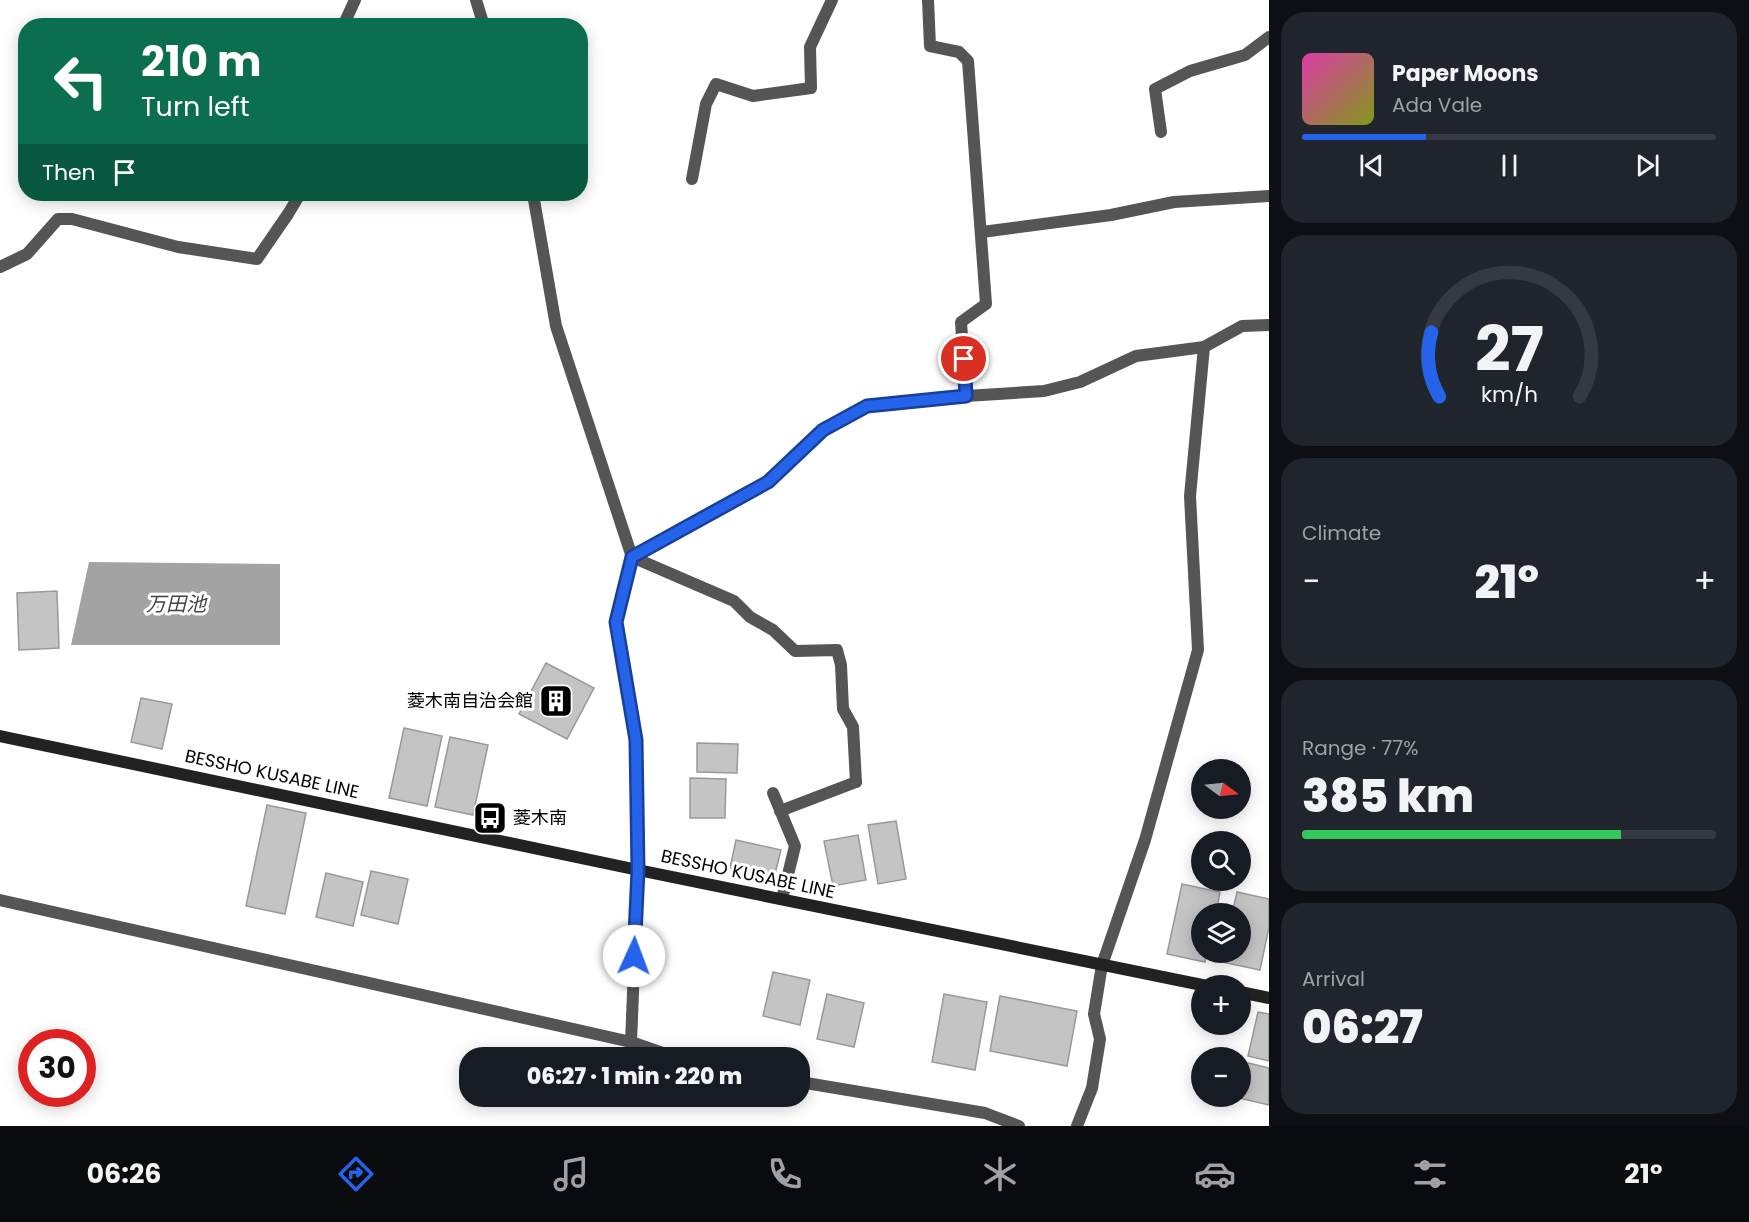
<!DOCTYPE html>
<html lang="en">
<head>
<meta charset="utf-8">
<style>
  :root { --surface:#171b24; --page:#20242c; --text:#f1f3f6; --muted:#9ea1a6; --line:#363941; --accent:#2563eb }
  body { margin:0; font-family:Poppins,"Noto Sans JP",sans-serif; background:var(--page); color:var(--text); height:100vh; display:flex; flex-direction:column; font-size:22px; white-space:nowrap }
  * { box-sizing:border-box; margin:0 }
  p { font-size:20px; color:var(--muted) }
  .icon { flex:none; width:33px; height:33px; fill:none; stroke:currentColor; stroke-width:2; stroke-linecap:round; stroke-linejoin:round }
  .map { position:relative; flex:1; overflow:hidden }
  .drawer { display:flex; flex-direction:column; gap:12px; padding:12px; background:#0d0f14; width:480px }
  .drawer>* { flex:none }
  .banner { position:absolute; left:18px; top:18px; width:570px; height:183px; border-radius:24px; box-shadow:0 3px 15px #0003; background:#0b6e4f; color:#fff; overflow:hidden }
  .needle { width:39px; rotate:105deg }
  .buttons { position:absolute; left:1191px; top:759px; display:grid; gap:12px }
  .buttons a { display:grid; place-items:center; width:60px; height:60px; border-radius:50%; background:var(--surface); box-shadow:0 3px 15px #0003; font-size:30px }
  .speed { position:absolute; left:18px; top:1029px; display:flex; gap:12px; font-size:30px; font-weight:700; text-align:center }
  .speed>* { display:grid; place-content:center; width:78px; height:78px; border-radius:50%; background:var(--surface); box-shadow:0 3px 15px #0003; line-height:1 }
  .speed .limit { border:9px solid #d22; background:#fff; color:#111 }
  .pin { position:absolute; display:grid; place-items:center; width:51px; height:51px; color:#fff; margin:-26px; border:3px solid #fff; border-radius:50%; box-shadow:0 2px 6px #0007 }
  .me { position:absolute; width:66px; margin:-33px; rotate:2deg; stroke-linejoin:round; filter:drop-shadow(0 0 4px #0008) }
  .turn { display:flex; align-items:center; gap:21px; height:126px; padding:0 24px; font-size:27px }
  .turn .icon { width:78px; height:78px; stroke-width:2.5 }
  .turn b { display:block; font-size:42px; line-height:51px }
  .then { display:flex; align-items:center; height:57px; padding:0 24px; background:#0003; gap:12px; font-size:22px }
  .big { font-size:45px; font-weight:800; line-height:1.1 }
  .drawer .card { flex:1; display:flex; flex-direction:column; justify-content:center; gap:9px; min-width:0; padding:0 21px; border-radius:24px; background:var(--page) }
  .drawer .dial { align-items:center; gap:0 }
  .dial svg { height:156px; overflow:visible; fill:none; stroke:var(--line); stroke-width:7; stroke-linecap:round; text-anchor:middle }
  .dial text { fill:var(--text); stroke:none }
  .song { display:flex; align-items:center; gap:18px }
  .cover { width:72px; height:72px; border-radius:9px; background:linear-gradient(135deg,hsl(320 70% 55%),hsl(70 70% 35%)) }
  .played { height:6px; border-radius:3px; background:linear-gradient(90deg,var(--accent) 30%,var(--line) 30%) }
  .keys { display:flex; justify-content:space-around; direction:ltr }
  .heat { display:flex; justify-content:space-between; align-items:center; font-size:33px; direction:ltr }
  .charge { height:9px; border-radius:4px; background:linear-gradient(90deg,#34c759 77%,var(--line) 0) }
  .trip { position:absolute; left:459px; top:1047px; width:351px; height:60px; border-radius:24px; background:var(--surface); box-shadow:0 3px 15px #0003; font-weight:800; line-height:60px; text-align:center }
  .menu { display:flex; height:96px; justify-content:space-around; align-items:center; background:#090b0e; color:var(--muted) }
  .menu .icon { width:42px; height:42px }
  .menu .current { color:var(--accent) }
  .menu b { font-size:27px; color:var(--text) }
  main { display:flex; flex:1; min-height:0 }
  .map>svg:first-child { display:block }
  .water { fill:#a3a3a3 }
  .building { fill:#c4c4c4; stroke:#999; stroke-width:1.5 }
  .lines { fill:none; stroke-linecap:round; stroke-linejoin:round }
  .service { stroke:#555; stroke-width:12 }
  .minor { stroke:#555; stroke-width:12 }
  .secondary { stroke:#222; stroke-width:12 }
  .route-casing { stroke:#184099; stroke-width:15 }
  .route { stroke:#2563eb; stroke-width:10 }
  .labels { text-anchor:middle; stroke-width:6; stroke-linejoin:round; paint-order:stroke }
  .poi-label { font-size:18px; fill:#000; stroke:#fff; text-anchor:end }
  .street-label { font-size:18px; fill:#000; stroke:#fff }
  .water-label { font-size:20px; font-style:italic; fill:#444; stroke:#fff }
</style>
</head>
<body>
<main>
<div class="map">
<svg width="1269" height="1126" viewBox="0 0 1269 1126">
  <rect width="100%" height="100%" fill="#fff"/>
  <polygon class="water" points="89,562 280,564 280,645 71,645"/>
  <g class="building">
    <polygon points="57,591 59,648 19,650 17,593"/>
    <polygon points="546,663 594,688 567,739 519,714"/>
    <polygon points="141,698 172,704 162,749 131,742"/>
    <polygon points="404,728 442,736 427,806 389,798"/>
    <polygon points="450,737 488,745 473,815 435,807"/>
    <polygon points="697,743 738,744 737,773 697,772"/>
    <polygon points="690,778 726,779 725,818 690,818"/>
    <polygon points="267,805 306,813 285,914 246,906"/>
    <polygon points="896,821 906,879 878,884 868,825"/>
    <polygon points="858,835 866,880 833,886 824,841"/>
    <polygon points="736,840 781,850 774,878 730,868"/>
    <polygon points="371,871 408,879 398,924 361,915"/>
    <polygon points="326,873 363,882 353,926 316,917"/>
    <polygon points="1182,884 1220,892 1216,914 1202,914 1202,952 1207,952 1205,962 1167,954"/>
    <polygon points="1237,892 1269,899 1269,927 1260,970 1222,962 1224,952 1240,952 1240,914 1232,914"/>
    <polygon points="773,972 810,980 800,1025 763,1016"/>
    <polygon points="827,994 864,1003 854,1047 817,1039"/>
    <polygon points="944,994 987,1002 975,1070 932,1062"/>
    <polygon points="1000,996 1077,1011 1067,1066 990,1051"/>
    <polygon points="1258,1012 1269,1014 1269,1061 1248,1056"/>
    <polygon points="1240,1061 1269,1068 1269,1105 1231,1096 1240,1096"/>
  </g>
  <g class="lines">
    <g class="service">
      <polyline points="1161,132 1155,89 1190,71 1245,55 1269,37"/>
      <polyline points="780,811 856,782"/>
      <polyline points="1077,1126 1092,1088 1100,1039 1094,1014 1102,965"/>
    </g>
    <g class="minor">
      <polyline points="476,0 484,26"/>
      <polyline points="928,0 930,46 959,52 968,61 986,304 961,322 966,396"/>
      <polyline points="343,26 355,0"/>
      <polyline points="692,179 706,104 716,84 753,96 811,88 810,47 832,0"/>
      <polyline points="533,194 556,326 632,557 616,623 636,740 638,870 631,1042"/>
      <polyline points="982,232 1111,215 1174,202 1269,196"/>
      <polyline points="0,267 27,254 58,219 72,219 178,247 257,259 288,214 300,194"/>
      <polyline points="632,557 768,482 823,430 867,406 966,396 1044,391 1080,382 1136,356 1204,347 1242,326 1269,325"/>
      <polyline points="632,557 734,601 750,617 773,630 795,651 837,650 841,665 843,709 853,727 856,782"/>
      <polyline points="773,793 795,846 782,899"/>
      <polyline points="0,900 631,1042 677,1058"/>
      <polyline points="1102,965 1145,840 1198,650 1190,496 1204,347"/>
      <polyline points="800,1082 985,1113 1019,1126"/>
    </g>
    <g class="secondary">
      <polyline points="0,736 638,870 1207,986"/>
      <polyline points="1240,992 1269,998"/>
    </g>
  </g>
  <g class="lines">
    <g class="route-casing">
      <polyline id="route" points="634,956 638,870 636,740 616,622 632,557 768,482 823,430 867,406 966,396 964,359"/>
    </g>
    <use href="#route" class="route"/>
  </g>
  <defs>
    <g id="building-square" transform="scale(1.725)"><rect x="-9" y="-9" width="18" height="18" rx="4" fill="#000" stroke="#fff"/><path d="M-4-6H4V6H1V3H-1V6H-4ZM-2.5-4.3h1.7v1.8h-1.7ZM.8-4.3h1.7v1.8H.8ZM-2.5-1h1.7V.8h-1.7ZM.8-1h1.7V.8H.8Z" fill="#fff"/></g>
    <g id="bus-square" transform="scale(1.725)"><rect x="-9" y="-9" width="18" height="18" rx="4" fill="#000" stroke="#fff"/><path d="M-5-6H5V4H4V6H2V4H-2V6H-4V4H-5ZM-3.5-4V0h7V-4ZM-3.5 1.2v1.5H-2V1.2ZM2 1.2v1.5H3.5V1.2Z" fill="#fff"/></g>
  </defs>
  <g fill-rule="evenodd">
    <use href="#building-square" x="556" y="701"/>
    <use href="#bus-square" x="490" y="818"/>
  </g>
  <g class="labels">
    <g class="poi-label">
      <text x="533" y="707">菱木南自治会館</text>
      <text x="513" y="824" text-anchor="start">菱木南</text>
    </g>
    <g class="street-label">
      <text transform="translate(272 774) rotate(12)" y="6">BESSHO KUSABE LINE</text>
      <text transform="translate(748 874) rotate(12)" y="6">BESSHO KUSABE LINE</text>
    </g>
    <g class="water-label">
      <text x="176" y="611">万田池</text>
    </g>
  </g>
</svg>
<div class="buttons">
<a><svg class="needle" viewBox="-14 -14 28 28"><path d="M0-13l5 13h-10z" fill="#e53935"/><path d="M0 13l5-13h-10z" fill="#9ea1a6"/></svg></a>
<a><svg class="icon" aria-label="search" viewBox="0 0 24 24"><circle cx="10" cy="10" r="6"/><path d="M15 15l6 6"/></svg></a>
<a><svg class="icon" aria-label="layers" viewBox="0 0 24 24"><path d="M12 4l9 5-9 5-9-5zM3 14l9 5 9-5"/></svg></a>
<a>+</a>
<a>−</a>
</div>
<div class="speed"><div class="limit">30</div></div>
<div class="pin" style="left:964px;top:359px;background:#d93025"><svg class="icon" aria-label="arrive" viewBox="0 0 24 24"><path d="M6 21V4h12l-3 4 3 4H6"/></svg></div>
<svg class="me" style="left:634px;top:956px" viewBox="-20 -20 40 40"><circle r="19" fill="#fff"/><path d="M0-13L10 11 0 6-10 11z" fill="#2563eb"/></svg>
<div class="trip">06:27 · 1 min · 220 m</div>
<div class="banner">
<div class="turn"><svg class="icon" aria-label="left" viewBox="0 0 24 24"><path d="M17 20v-9H6M10 6l-5 5 5 5"/></svg><div><b>210 m</b>Turn left</div></div>
<div class="then">Then<svg class="icon" aria-label="arrive" viewBox="0 0 24 24"><path d="M6 21V4h12l-3 4 3 4H6"/></svg></div>
</div>
</div>
<section class="drawer">
<div class="card">
<div class="song"><i class="cover"></i><div><b>Paper Moons</b><p>Ada Vale</p></div></div>
<div class="played"></div>
<div class="keys"><svg class="icon" aria-label="previous" viewBox="0 0 24 24"><path d="M18 5L8 12l10 7zM5 5v14"/></svg><svg class="icon" aria-label="pause" viewBox="0 0 24 24"><path d="M8 5v14M16 5v14"/></svg><svg class="icon" aria-label="next" viewBox="0 0 24 24"><path d="M6 5l10 7-10 7zM19 5v14"/></svg></div>
</div>
<div class="card dial"><svg viewBox="0 0 100 80">
<path d="M14 69A42 42 0 1 1 86 69"/>
<path d="M14 69A42 42 0 0 1 10 36" stroke="#2563eb"/>
<text x="50" y="56" font-size="32" font-weight="700">27</text>
<text x="50" y="72" font-size="11">km/h</text>
</svg></div>
<div class="card"><p>Climate</p>
<div class="heat"><a>−</a><b class="big">21°</b><a>+</a></div>
</div>
<div class="card"><p>Range · 77%</p><b class="big">385 km</b><div class="charge"></div></div>
<div class="card"><p>Arrival</p><b class="big">06:27</b></div>
</section>
</main>
<nav class="menu">
<b>06:26</b>
<svg class="icon current" aria-label="directions" viewBox="0 0 24 24"><path d="M12 3l9 9-9 9-9-9zM9 14v-3h6M13 9l2 2-2 2"/></svg>
<svg class="icon" aria-label="music" viewBox="0 0 24 24"><path d="M9 18V5l10-2v13"/><circle cx="6" cy="18" r="3"/><circle cx="16" cy="16" r="3"/></svg>
<svg class="icon" aria-label="phone" viewBox="0 0 24 24"><path d="M5 4h4l2 5-3 2q2 4 5 5l2-3 5 2v4C11 20 4 13 5 4z"/></svg>
<svg class="icon" aria-label="climate" viewBox="0 0 24 24"><path d="M12 3v18M4 7l16 10M4 17L20 7"/></svg>
<svg class="icon" aria-label="car" viewBox="0 0 24 24"><path d="M5 17H2v-5l4-1 3-4h7l3 4 3 1v5h-3M9 17h6M6 11h13"/><circle cx="7" cy="17" r="2"/><circle cx="17" cy="17" r="2"/></svg>
<svg class="icon" aria-label="filters" viewBox="0 0 24 24"><path d="M4 7h16M4 17h16"/><circle cx="9" cy="7" r="2"/><circle cx="15" cy="17" r="2"/></svg>
<b>21°</b>
</nav>
</body>
</html>
